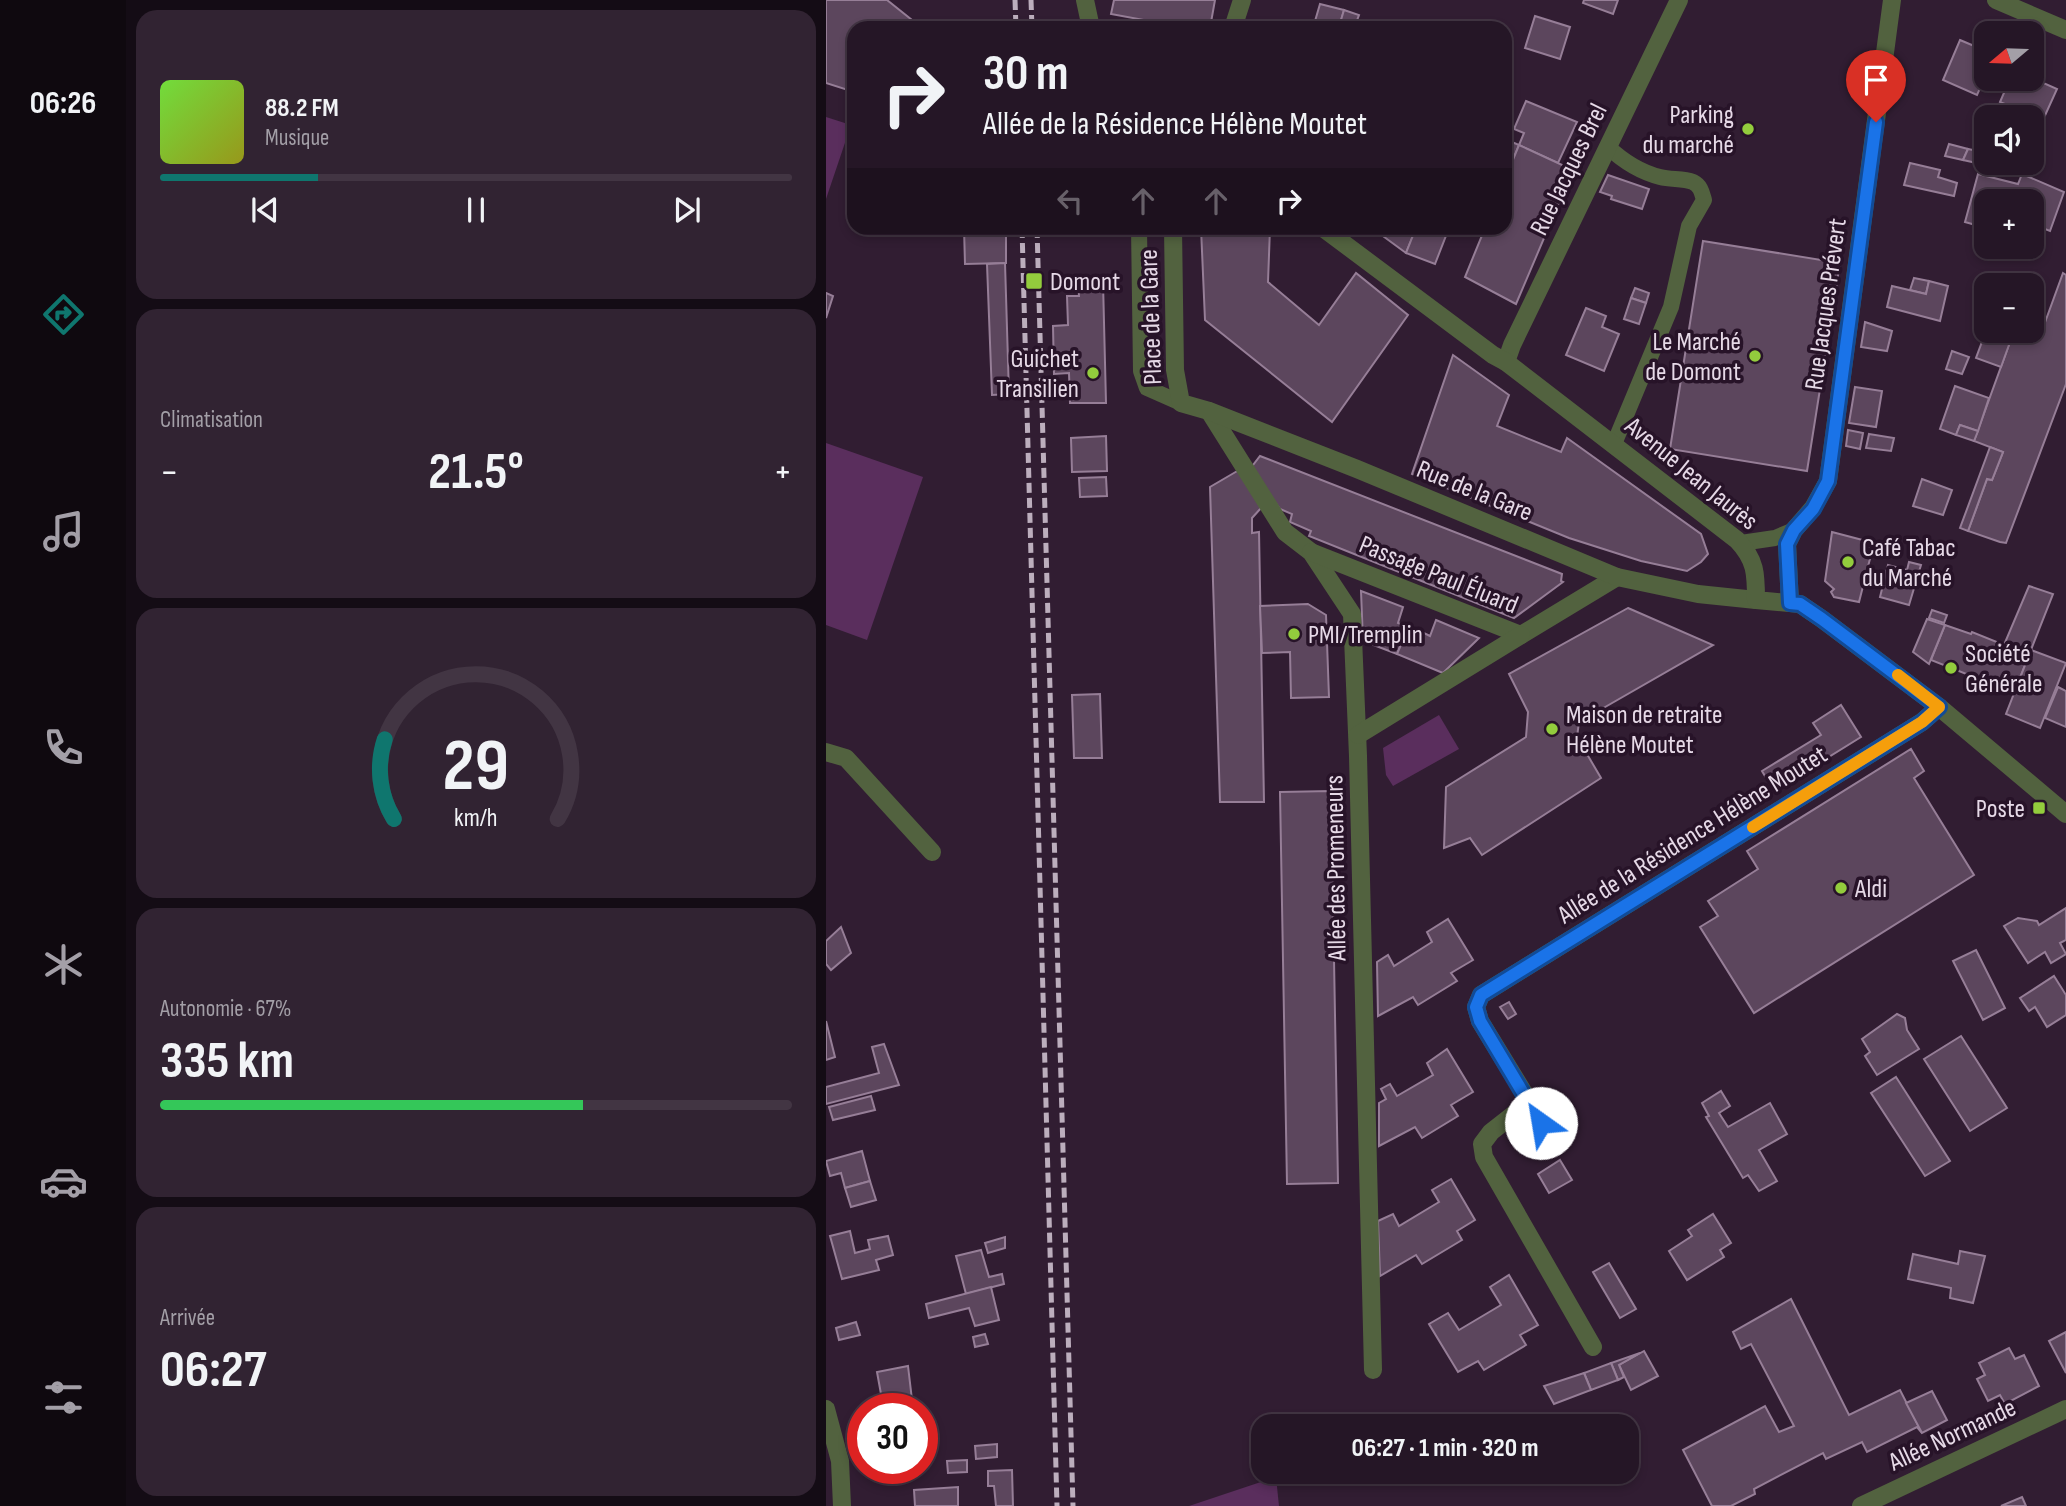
<!DOCTYPE html>
<html lang="fr">
<head>
<meta charset="utf-8">
<style>
  :root { --surface:#251626; --page:#312332; --text:#f1f3f6; --muted:#a39fa7; --line:#423543; --accent:#0f766e }
  body { margin:0; font-family:"Sofia Sans Condensed",sans-serif; background:var(--page); color:var(--text); height:100vh; display:flex; flex-direction:column; font-size:26px; white-space:nowrap }
  * { box-sizing:border-box; margin:0 }
  p { font-size:23px; color:var(--muted) }
  .icon { flex:none; width:38px; height:38px; fill:none; stroke:currentColor; stroke-width:2; stroke-linecap:round; stroke-linejoin:round }
  .map { position:relative; flex:1; overflow:hidden }
  .details { display:flex; flex-direction:column; gap:10px; padding:10px; background:#140c15; width:700px }
  .details>* { flex:none }
  .guide { position:absolute; left:21px; top:21px; width:665px; height:214px; border-radius:21px; box-shadow:0 4px 10px #0003,0 0 0 2px var(--line); background:#251626; color:var(--text); overflow:hidden }
  .needle { width:46px; rotate:251deg }
  .tools { position:absolute; left:1148px; top:21px; display:grid; gap:14px }
  .tools a { display:grid; place-items:center; width:70px; height:70px; border-radius:14px; background:var(--surface); box-shadow:0 4px 10px #0003,0 0 0 2px var(--line); font-size:35px }
  .speed { position:absolute; left:21px; top:1393px; display:flex; gap:14px; font-size:35px; font-weight:700; text-align:center }
  .speed>* { display:grid; place-content:center; width:91px; height:91px; border-radius:50%; background:var(--surface); box-shadow:0 4px 10px #0003,0 0 0 2px var(--line); line-height:1 }
  .speed .limit { border:10px solid #d22; background:#fff; color:#111 }
  .pin { position:absolute; display:grid; place-items:center; width:60px; height:60px; color:#fff; margin:-72px -30px; border-radius:50% 50% 50% 0; rotate:-45deg; box-shadow:0 0 7px #0007 }
  .pin .icon { rotate:45deg }
  .me { position:absolute; width:77px; margin:-38px; rotate:328deg; stroke-linejoin:round; filter:drop-shadow(0 0 5px #0008) }
  .turn { display:flex; align-items:center; gap:24px; height:147px; padding:0 21px; font-size:32px }
  .turn .icon { width:91px; height:91px; stroke-width:2.5 }
  .turn b { display:block; font-size:49px; line-height:60px }
  .lanes { display:flex; align-items:center; height:66px; padding:0 21px; background:#0003; justify-content:center; gap:35px; direction:ltr }
  .lanes .off { opacity:.35 }
  .big { font-size:52px; font-weight:700; line-height:1.1 }
  .details .widget { flex:1; display:flex; flex-direction:column; justify-content:center; gap:10px; min-width:0; padding:0 24px; border-radius:21px; background:var(--page) }
  .details .dial { align-items:center; gap:0 }
  .dial svg { height:182px; overflow:visible; fill:none; stroke:var(--line); stroke-width:7; stroke-linecap:round; text-anchor:middle }
  .dial text { fill:var(--text); stroke:none }
  .song { display:flex; align-items:center; gap:21px }
  .cover { width:84px; height:84px; border-radius:10px; background:linear-gradient(135deg,hsl(100 70% 55%),hsl(60 70% 35%)) }
  .played { height:7px; border-radius:4px; background:linear-gradient(90deg,var(--accent) 25%,var(--line) 25%) }
  .keys { display:flex; justify-content:space-around; direction:ltr }
  .heat { display:flex; justify-content:space-between; align-items:center; font-size:38px; direction:ltr }
  .charge { height:10px; border-radius:5px; background:linear-gradient(90deg,#34c759 67%,var(--line) 0) }
  .trip { position:absolute; left:425px; top:1414px; width:388px; height:70px; border-radius:21px; background:var(--surface); box-shadow:0 4px 10px #0003,0 0 0 2px var(--line); font-weight:700; line-height:70px; text-align:center }
  main { display:flex; flex:1; min-height:0 }
  .tabs { display:flex; flex-direction:column; width:126px; justify-content:space-around; align-items:center; background:#0f090f; color:var(--muted) }
  .tabs .icon { width:49px; height:49px }
  .tabs .current { color:var(--accent) }
  .tabs b { font-size:32px; color:var(--text) }
  .map>svg:first-child { display:block }
  .green { fill:#5a2e5d }
  .building { fill:#5c465d; stroke:#967e97; stroke-width:2 }
  .lines { fill:none; stroke-linecap:round; stroke-linejoin:round }
  .service { stroke:#52623f; stroke-width:16 }
  .pedestrian { stroke:#52623f; stroke-width:18 }
  .minor { stroke:#52623f; stroke-width:18 }
  .tertiary { stroke:#52623f; stroke-width:18 }
  .rail { stroke:#bcaebd; stroke-width:5; stroke-dasharray:10 5; stroke-linecap:butt }
  .route-casing { stroke:#114b97; stroke-width:18 }
  .route { stroke:#1a73e8; stroke-width:12 }
  .slow { stroke:#f59e0b; stroke-width:12 }
  .poi-dot { fill:#93cc3d; stroke:#271328; stroke-width:2.5 }
  .labels { text-anchor:middle; stroke-width:7; stroke-linejoin:round; paint-order:stroke }
  .poi-label { font-size:26px; fill:#e6d9e7; stroke:#271328; text-anchor:start }
  .street-label { font-size:26px; fill:#e6d9e7; stroke:#271328 }
</style>
</head>
<body>
<main>
<nav class="tabs">
<b>06:26</b>
<svg class="icon current" aria-label="directions" viewBox="0 0 24 24"><path d="M12 3l9 9-9 9-9-9zM9 14v-3h6M13 9l2 2-2 2"/></svg>
<svg class="icon" aria-label="music" viewBox="0 0 24 24"><path d="M9 18V5l10-2v13"/><circle cx="6" cy="18" r="3"/><circle cx="16" cy="16" r="3"/></svg>
<svg class="icon" aria-label="phone" viewBox="0 0 24 24"><path d="M5 4h4l2 5-3 2q2 4 5 5l2-3 5 2v4C11 20 4 13 5 4z"/></svg>
<svg class="icon" aria-label="climate" viewBox="0 0 24 24"><path d="M12 3v18M4 7l16 10M4 17L20 7"/></svg>
<svg class="icon" aria-label="car" viewBox="0 0 24 24"><path d="M5 17H2v-5l4-1 3-4h7l3 4 3 1v5h-3M9 17h6M6 11h13"/><circle cx="7" cy="17" r="2"/><circle cx="17" cy="17" r="2"/></svg>
<svg class="icon" aria-label="filters" viewBox="0 0 24 24"><path d="M4 7h16M4 17h16"/><circle cx="9" cy="7" r="2"/><circle cx="15" cy="17" r="2"/></svg>
</nav>
<section class="details">
<div class="widget">
<div class="song"><i class="cover"></i><div><b>88.2 FM</b><p>Musique</p></div></div>
<div class="played"></div>
<div class="keys"><svg class="icon" aria-label="previous" viewBox="0 0 24 24"><path d="M18 5L8 12l10 7zM5 5v14"/></svg><svg class="icon" aria-label="pause" viewBox="0 0 24 24"><path d="M8 5v14M16 5v14"/></svg><svg class="icon" aria-label="next" viewBox="0 0 24 24"><path d="M6 5l10 7-10 7zM19 5v14"/></svg></div>
</div>
<div class="widget"><p>Climatisation</p>
<div class="heat"><a>−</a><b class="big">21.5°</b><a>+</a></div>
</div>
<div class="widget dial"><svg viewBox="0 0 100 80">
<path d="M14 69A42 42 0 1 1 86 69"/>
<path d="M14 69A42 42 0 0 1 10 34" stroke="#0f766e"/>
<text x="50" y="56" font-size="32" font-weight="700">29</text>
<text x="50" y="72" font-size="11">km/h</text>
</svg></div>
<div class="widget"><p>Autonomie · 67%</p><b class="big">335 km</b><div class="charge"></div></div>
<div class="widget"><p>Arrivée</p><b class="big">06:27</b></div>
</section>
<div class="map">
<svg width="1240" height="1506" viewBox="0 0 1240 1506">
  <rect width="100%" height="100%" fill="#311d32"/>
  <g class="green">
    <polygon points="0,117 25,125 0,199"/>
    <polygon points="0,443 97,477 41,640 0,625"/>
    <polygon points="613,715 633,749 567,786 560,775 557,748"/>
    <polygon points="450,1477 453,1506 363,1506"/>
  </g>
  <g class="building">
    <polygon points="0,0 61,0 96,28 28,28 28,92 0,83"/>
    <polygon points="288,0 389,0 384,28 361,28 285,14"/>
    <polygon points="758,0 792,0 787,14 757,3"/>
    <polygon points="494,4 518,10 513,28 487,28"/>
    <polygon points="518,10 533,15 530,23 515,20"/>
    <polygon points="709,16 744,27 734,59 699,48"/>
    <polygon points="1134,40 1160,51 1160,75 1151,95 1117,80"/>
    <polygon points="1206,78 1231,89 1217,120 1174,102 1184,79"/>
    <polygon points="700,101 751,122 732,163 693,145 698,133 688,129"/>
    <polygon points="679,139 693,145 680,177 679,177"/>
    <polygon points="1123,144 1142,149 1137,160 1119,156"/>
    <polygon points="693,145 747,170 690,304 639,277 659,228 679,228 679,179"/>
    <polygon points="1142,149 1157,152 1155,164 1137,160"/>
    <polygon points="1084,163 1114,170 1112,177 1131,183 1128,196 1078,185"/>
    <polygon points="1152,174 1192,184 1196,174 1238,192 1224,231 1206,224 1206,201 1160,201 1160,228 1139,222"/>
    <polygon points="782,175 823,189 816,209 785,199 786,196 774,192"/>
    <polygon points="138,228 180,228 180,263 139,264"/>
    <polygon points="375,228 444,228 442,282 493,325 530,273 582,315 506,422 379,320"/>
    <polygon points="546,228 590,228 580,253"/>
    <polygon points="590,228 623,228 609,264 580,253"/>
    <polygon points="877,241 1014,263 981,471 844,449"/>
    <polygon points="179,263 183,394 166,395 161,264"/>
    <polygon points="1237,273 1240,275 1240,384 1180,543 1174,542 1142,531 1161,479 1166,480 1177,452 1148,441 1188,331 1198,331 1214,336"/>
    <polygon points="1088,278 1103,281 1100,294 1084,290"/>
    <polygon points="1103,281 1122,286 1114,321 1061,307 1066,286 1100,294"/>
    <polygon points="252,282 277,282 280,403 244,403 243,373 228,374 227,326 242,325 241,296 253,296"/>
    <polygon points="809,288 823,293 820,303 805,298"/>
    <polygon points="0,293 7,296 0,318"/>
    <polygon points="805,298 820,303 813,324 798,319"/>
    <polygon points="760,308 780,316 776,327 793,334 778,371 740,355"/>
    <polygon points="1039,322 1066,331 1061,351 1035,347"/>
    <polygon points="1160,331 1188,331 1175,367 1150,358"/>
    <polygon points="1126,351 1143,357 1136,374 1120,369"/>
    <polygon points="627,355 683,395 671,426 735,452 741,438 875,534 882,554 875,562 861,571 815,561 743,538 586,474"/>
    <polygon points="1129,386 1163,398 1152,431 1134,425 1130,435 1114,429"/>
    <polygon points="1029,387 1056,391 1050,427 1023,423"/>
    <polygon points="1134,425 1152,431 1148,441 1130,435"/>
    <polygon points="1022,430 1037,433 1034,449 1020,446"/>
    <polygon points="1043,434 1068,438 1065,451 1040,448"/>
    <polygon points="280,436 281,471 246,472 245,438"/>
    <polygon points="1164,447 1177,452 1166,480 1161,479 1142,531 1134,528"/>
    <polygon points="434,456 736,574 735,581 737,582 688,618 483,536 485,531 464,522 466,514 454,509 424,469"/>
    <polygon points="413,470 435,508 426,518 426,533 433,532 438,802 394,802 384,487"/>
    <polygon points="280,477 281,496 254,497 253,478"/>
    <polygon points="1096,479 1126,490 1117,515 1087,506"/>
    <polygon points="1006,532 1048,543 1033,602 1008,597 1005,592 1008,589 999,581"/>
    <polygon points="1083,562 1095,565 1083,605 1054,597 1062,565 1081,570"/>
    <polygon points="1203,586 1227,594 1188,693 1105,660 1119,625 1145,634 1146,632 1178,645"/>
    <polygon points="535,591 577,607 572,623 577,625 574,631 580,633 571,654 537,641"/>
    <polygon points="482,604 500,615 503,697 465,698 464,652 436,653 434,606"/>
    <polygon points="802,608 887,645 753,722 751,737 775,778 656,855 644,838 618,848 620,787 700,737 702,712 683,674"/>
    <polygon points="1106,610 1121,615 1118,623 1103,618"/>
    <polygon points="1101,619 1119,625 1103,664 1087,652"/>
    <polygon points="610,620 653,638 617,673 571,654 580,633 595,638 598,633 604,636"/>
    <polygon points="1205,650 1240,663 1214,728 1180,714"/>
    <polygon points="1232,687 1240,691 1240,727 1219,718"/>
    <polygon points="274,694 276,758 248,758 246,695"/>
    <polygon points="1015,705 1035,737 948,791 936,771 995,735 987,723"/>
    <polygon points="1085,749 1098,771 1088,778 1148,875 928,1013 874,927 892,916 882,901 932,869 921,851"/>
    <polygon points="505,791 512,1183 461,1184 454,792"/>
    <polygon points="1240,908 1240,940 1234,943 1240,954 1225,963 1219,952 1202,963 1178,926 1192,918 1211,921 1213,925"/>
    <polygon points="622,919 647,960 625,973 631,981 592,1005 587,997 552,1016 551,962 562,955 568,966 606,942 601,932"/>
    <polygon points="15,927 25,953 5,970 0,964 0,941"/>
    <polygon points="1150,950 1179,1008 1157,1020 1127,961"/>
    <polygon points="1228,976 1240,995 1240,1015 1221,1027 1209,1007 1203,1011 1194,998"/>
    <polygon points="683,1002 690,1014 682,1019 674,1007"/>
    <polygon points="1071,1014 1079,1018 1081,1030 1093,1049 1051,1075 1039,1056 1044,1052 1036,1039"/>
    <polygon points="0,1021 9,1057 0,1060"/>
    <polygon points="1135,1036 1181,1108 1144,1131 1098,1059"/>
    <polygon points="58,1044 73,1085 0,1104 0,1087 53,1073 46,1047"/>
    <polygon points="621,1049 647,1092 625,1105 632,1116 596,1138 589,1127 553,1146 553,1103 560,1099 555,1089 564,1084 571,1096 607,1075 601,1063"/>
    <polygon points="1070,1077 1124,1161 1099,1176 1045,1093"/>
    <polygon points="895,1091 904,1106 893,1113 902,1127 944,1103 961,1134 933,1150 951,1181 933,1191 922,1175 917,1178 880,1117 883,1116 876,1103"/>
    <polygon points="45,1096 49,1110 7,1120 3,1107"/>
    <polygon points="36,1151 44,1181 19,1188 15,1173 4,1176 0,1161"/>
    <polygon points="734,1160 746,1180 723,1193 712,1174"/>
    <polygon points="625,1179 649,1220 631,1231 636,1240 596,1264 590,1255 554,1276 552,1221 567,1214 573,1226 613,1202 606,1190"/>
    <polygon points="44,1181 50,1200 25,1207 19,1188"/>
    <polygon points="887,1214 905,1243 894,1250 898,1257 861,1280 843,1251 866,1236 862,1230"/>
    <polygon points="24,1231 29,1253 44,1249 42,1240 62,1236 67,1255 50,1260 53,1270 16,1279 4,1236"/>
    <polygon points="179,1237 179,1248 162,1253 159,1243"/>
    <polygon points="155,1250 163,1277 176,1274 178,1284 140,1294 130,1256"/>
    <polygon points="1134,1251 1159,1256 1147,1303 1124,1298 1125,1288 1082,1279 1087,1254 1132,1264"/>
    <polygon points="783,1263 810,1309 794,1318 767,1272"/>
    <polygon points="683,1275 712,1325 694,1335 700,1345 658,1370 652,1361 632,1372 603,1324 622,1313 633,1330 675,1305 664,1287"/>
    <polygon points="165,1287 173,1320 149,1326 143,1308 103,1318 100,1304"/>
    <polygon points="965,1299 1023,1415 1074,1390 1096,1433 1091,1427 1041,1452 1036,1442 1000,1459 997,1453 928,1489 929,1494 905,1506 886,1506 857,1450 939,1406 953,1432 968,1426 925,1344 915,1349 907,1332"/>
    <polygon points="30,1322 34,1335 13,1340 10,1328"/>
    <polygon points="1240,1332 1240,1373 1223,1341"/>
    <polygon points="159,1334 162,1344 149,1347 147,1337"/>
    <polygon points="1183,1348 1189,1359 1198,1355 1213,1386 1179,1404 1174,1395 1162,1401 1151,1379 1159,1375 1153,1363"/>
    <polygon points="818,1351 832,1376 805,1390 793,1365"/>
    <polygon points="814,1353 793,1365 798,1377 792,1380 785,1363"/>
    <polygon points="785,1363 792,1380 765,1390 758,1373"/>
    <polygon points="82,1366 86,1400 57,1405 51,1372"/>
    <polygon points="758,1373 765,1390 728,1404 718,1386"/>
    <polygon points="1106,1391 1121,1420 1096,1433 1080,1403"/>
    <polygon points="171,1444 171,1457 150,1459 149,1446"/>
    <polygon points="141,1460 141,1472 122,1473 121,1461"/>
    <polygon points="186,1470 187,1506 170,1506 168,1486 162,1486 162,1471"/>
    <polygon points="132,1487 132,1506 89,1506 88,1490"/>
    <polygon points="1196,1497 1200,1506 1175,1506"/>
  </g>
  <g class="lines">
    <g class="service">
      <path d="M782 147C797 161 814 172 834 177 845 180 857 178 867 182 875 186 876 193 878 200L863 226 845 307 788 444"/>
      <polyline points="313,228 315,371 321,388 355,403"/>
      <polyline points="915,543 949,538 968,530"/>
    </g>
    <g class="pedestrian">
      <polyline points="383,411 459,532 485,552 526,614 532,756 547,1370"/>
      <polyline points="485,552 695,635 791,577"/>
      <polyline points="532,735 695,635"/>
    </g>
    <g class="minor">
      <polyline points="1170,0 1240,30"/>
      <polyline points="347,228 349,370 355,403 383,411 531,469 791,577 872,594 930,600"/>
      <polyline points="680,362 686,345 853,0"/>
      <polyline points="964,603 961,544 968,530 987,508 1002,481 1066,0"/>
      <polyline points="0,752 20,758 106,852"/>
      <polyline points="702,1103 665,1132 656,1144 658,1157 767,1347"/>
      <polyline points="728,1142 654,1021 650,1007 655,995 1096,722 1113,707"/>
      <polyline points="0,1409 14,1461 16,1506"/>
      <polyline points="1035,1506 1240,1409"/>
    </g>
    <g class="tertiary">
      <polyline points="259,0 265,28"/>
      <polyline points="407,28 416,0"/>
      <path d="M497 228 667 355 680 362 911 540C930 560 930 574 930 600L974 604 996 619 1113 707 1240 814"/>
    </g>
    <g class="rail">
      <polyline points="189,0 190,28"/>
      <polyline points="205,0 206,28"/>
      <polyline points="196,228 231,1506"/>
      <polyline points="211,228 247,1506"/>
    </g>
  </g>
  <g class="lines">
    <g class="route-casing">
      <polyline id="route" points="715,1123 654,1021 650,1007 655,995 1096,722 1113,707 996,619 974,604 964,603 961,544 968,530 987,509 1002,481 1050,122"/>
    </g>
    <use href="#route" class="route"/>
    <polyline class="slow" points="927,827 1096,722 1113,707 1072,675"/>
  </g>
  <g class="poi-dot">
    <circle cx="922" cy="129" r="7"/>
    <rect x="199" y="272" width="18" height="18" rx="3.5"/>
    <circle cx="929" cy="356" r="7"/>
    <circle cx="267" cy="373" r="7"/>
    <circle cx="1022" cy="562" r="7"/>
    <circle cx="468" cy="634" r="7"/>
    <circle cx="1125" cy="668" r="7"/>
    <circle cx="726" cy="729" r="7"/>
    <rect x="1206" y="801" width="14" height="14" rx="3.5"/>
    <circle cx="1015" cy="888" r="7"/>
  </g>
  <g class="labels">
    <g class="poi-label">
      <text x="908" y="123" text-anchor="end">Parking<tspan x="908" dy="30">du marché</tspan></text>
      <text x="224" y="290">Domont</text>
      <text x="915" y="350" text-anchor="end">Le Marché<tspan x="915" dy="30">de Domont</tspan></text>
      <text x="253" y="367" text-anchor="end">Guichet<tspan x="253" dy="30">Transilien</tspan></text>
      <text x="1036" y="556">Café Tabac<tspan x="1036" dy="30">du Marché</tspan></text>
      <text x="482" y="643">PMI/Tremplin</text>
      <text x="1139" y="662">Société<tspan x="1139" dy="30">Générale</tspan></text>
      <text x="740" y="723">Maison de retraite<tspan x="740" dy="30">Hélène Moutet</tspan></text>
      <text x="1199" y="817" text-anchor="end">Poste</text>
      <text x="1029" y="897">Aldi</text>
    </g>
    <g class="street-label">
      <text transform="translate(742 169) rotate(-64)" y="9">Rue Jacques Brel</text>
      <text transform="translate(999 304) rotate(-82)" y="9">Rue Jacques Prévert</text>
      <text transform="translate(324 317) rotate(-92)" y="9">Place de la Gare</text>
      <text transform="translate(866 473) rotate(39)" y="9">Avenue Jean Jaurès</text>
      <text transform="translate(649 490) rotate(22)" y="9">Rue de la Gare</text>
      <text transform="translate(613 574) rotate(22)" y="9">Passage Paul Éluard</text>
      <text transform="translate(866 834) rotate(-32)" y="9">Allée de la Résidence Hélène Moutet</text>
      <text transform="translate(509 868) rotate(-91)" y="9">Allée des Promeneurs</text>
      <text transform="translate(1126 1434) rotate(-25)" y="9">Allée Normande</text>
    </g>
  </g>
</svg>
<div class="tools">
<a><svg class="needle" viewBox="-14 -14 28 28"><path d="M0-13l5 13h-10z" fill="#e53935"/><path d="M0 13l5-13h-10z" fill="#a39fa7"/></svg></a>
<a><svg class="icon" aria-label="sound" viewBox="0 0 24 24"><path d="M4 9h4l5-4v14l-5-4H4zM17 9q2 3 0 6"/></svg></a>
<a>+</a>
<a>−</a>
</div>
<div class="speed"><div class="limit">30</div></div>
<div class="pin" style="left:1050px;top:122px;background:#d93025"><svg class="icon" aria-label="arrive" viewBox="0 0 24 24"><path d="M6 21V4h12l-3 4 3 4H6"/></svg></div>
<svg class="me" style="left:715px;top:1123px" viewBox="-20 -20 40 40"><circle r="19" fill="#fff"/><path d="M0-13L10 11 0 6-10 11z" fill="#1a73e8"/></svg>
<div class="trip">06:27 · 1 min · 320 m</div>
<div class="guide">
<div class="turn"><svg class="icon" aria-label="right" viewBox="0 0 24 24"><path d="M7 20v-9h11M14 6l5 5-5 5"/></svg><div><b>30 m</b>Allée de la Résidence Hélène Moutet</div></div>
<div class="lanes"><svg class="icon off" aria-label="left" viewBox="0 0 24 24"><path d="M17 20v-9H6M10 6l-5 5 5 5"/></svg><svg class="icon off" aria-label="ahead" viewBox="0 0 24 24"><path d="M12 20V5M6 11l6-6 6 6"/></svg><svg class="icon off" aria-label="ahead" viewBox="0 0 24 24"><path d="M12 20V5M6 11l6-6 6 6"/></svg><svg class="icon" aria-label="right" viewBox="0 0 24 24"><path d="M7 20v-9h11M14 6l5 5-5 5"/></svg></div>
</div>
</div>
</main>
</body>
</html>
